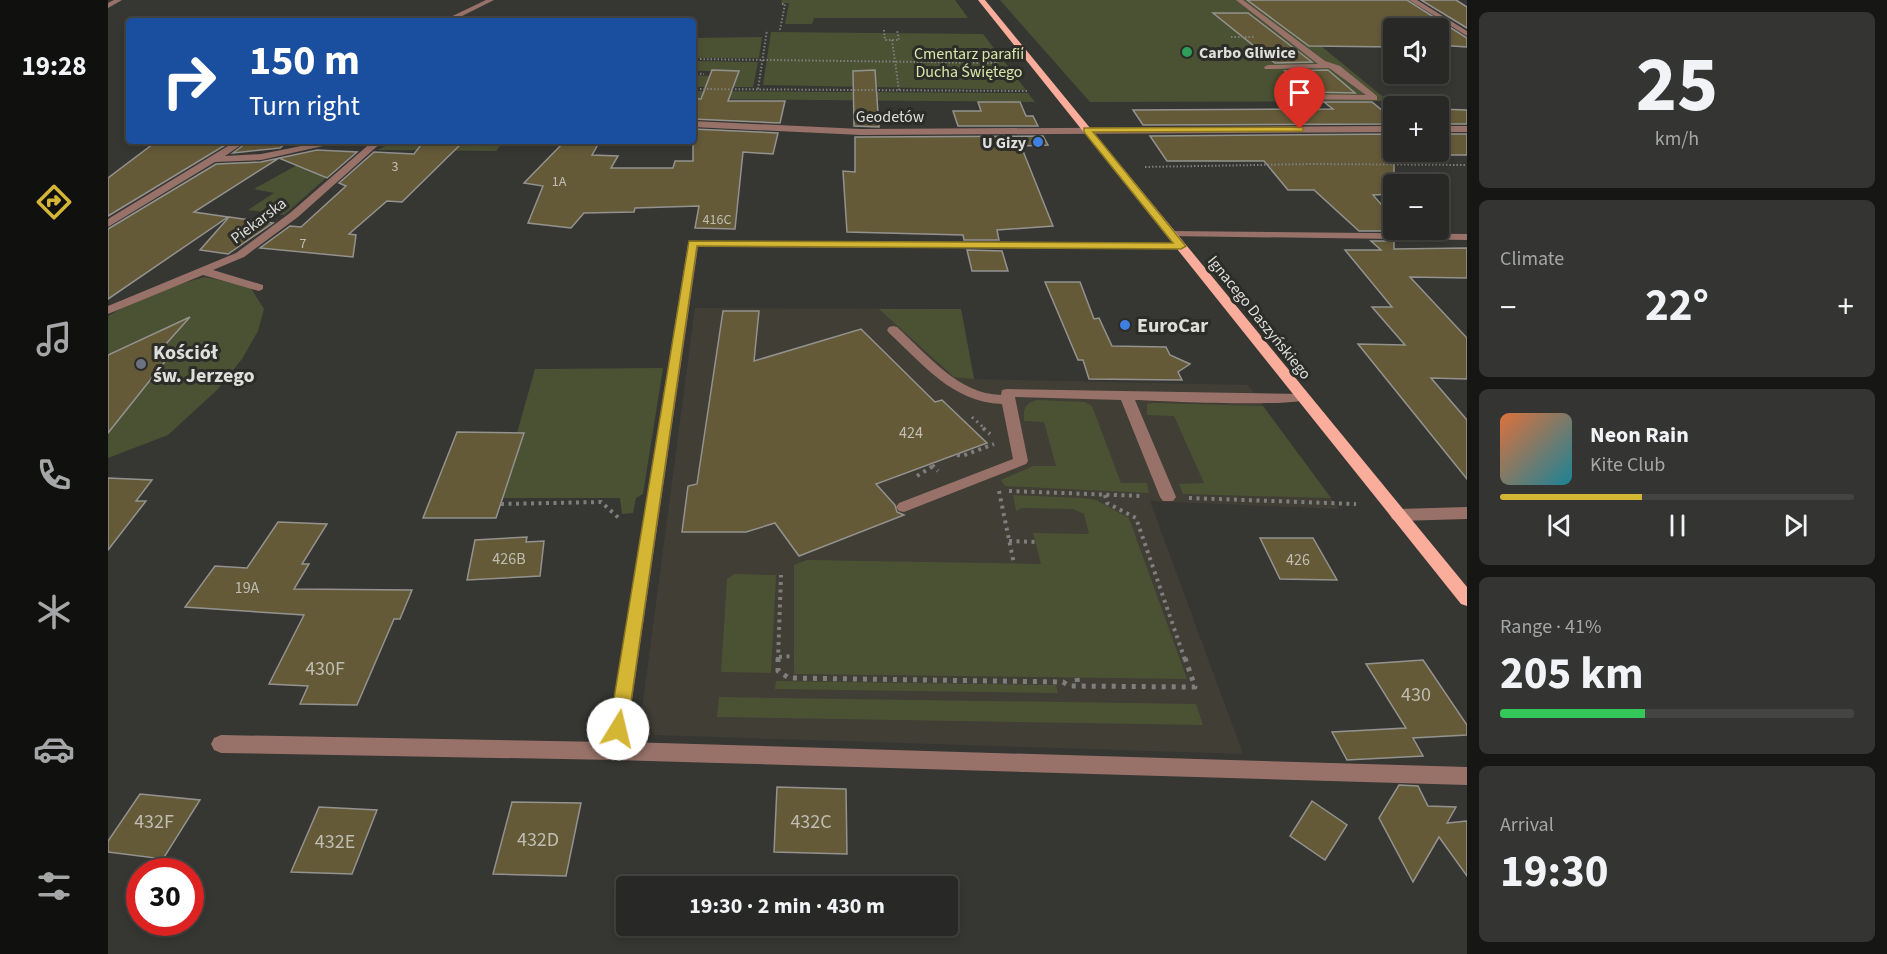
<!DOCTYPE html>
<html lang="en">
<head>
<meta charset="utf-8">
<style>
  :root { --surface:#282826; --page:#343432; --text:#f1f3f6; --muted:#a5a6a7; --line:#444443; --accent:#d5b534 }
  body { margin:0; font-family:"Source Sans 3",sans-serif; background:var(--page); color:var(--text); height:100vh; display:flex; flex-direction:column; font-size:22px; white-space:nowrap }
  * { box-sizing:border-box; margin:0 }
  p { font-size:20px; color:var(--muted) }
  .icon { flex:none; width:33px; height:33px; fill:none; stroke:currentColor; stroke-width:2; stroke-linecap:round; stroke-linejoin:round }
  .map { position:relative; flex:1; overflow:hidden }
  .sheet { display:flex; flex-direction:column; gap:12px; padding:12px; background:#161615; width:420px }
  .sheet>* { flex:none }
  .hud { position:absolute; left:18px; top:18px; width:570px; height:126px; border-radius:6px; box-shadow:0 3px 9px #0003,0 0 0 2px var(--line); background:#1a4fa0; color:#fff; overflow:hidden }
  .buttons { position:absolute; left:1275px; top:18px; display:grid; gap:12px }
  .buttons a { display:grid; place-items:center; width:66px; height:66px; border-radius:6px; background:var(--surface); box-shadow:0 3px 9px #0003,0 0 0 2px var(--line); font-size:30px }
  .speed { position:absolute; left:18px; top:858px; display:flex; gap:12px; font-size:30px; font-weight:700; text-align:center }
  .speed>* { display:grid; place-content:center; width:78px; height:78px; border-radius:50%; background:var(--surface); box-shadow:0 3px 9px #0003,0 0 0 2px var(--line); line-height:1 }
  .speed .limit { border:9px solid #d22; background:#fff; color:#111 }
  .pin { position:absolute; display:grid; place-items:center; width:51px; height:51px; color:#fff; margin:-62px -26px; border-radius:50% 50% 50% 0; rotate:-45deg; box-shadow:0 0 6px #0007 }
  .pin .icon { rotate:45deg }
  .me { position:absolute; width:66px; margin:-33px; rotate:9deg; stroke-linejoin:round; filter:drop-shadow(0 0 4px #0008) }
  .turn { display:flex; align-items:center; gap:21px; height:126px; padding:0 24px; font-size:27px }
  .turn .icon { width:78px; height:78px; stroke-width:2.5 }
  .turn b { display:block; font-size:42px; line-height:51px }
  .big { font-size:45px; font-weight:700; line-height:1.1 }
  .sheet .card { flex:1; display:flex; flex-direction:column; justify-content:center; gap:9px; min-width:0; padding:0 21px; border-radius:9px; background:var(--page) }
  .sheet .dial { align-items:center; gap:0 }
  .dial b { font-size:78px; line-height:1 }
  .song { display:flex; align-items:center; gap:18px }
  .cover { width:72px; height:72px; border-radius:9px; background:linear-gradient(135deg,hsl(20 70% 55%),hsl(190 70% 35%)) }
  .played { height:6px; border-radius:3px; background:linear-gradient(90deg,var(--accent) 40%,var(--line) 40%) }
  .keys { display:flex; justify-content:space-around; direction:ltr }
  .heat { display:flex; justify-content:space-between; align-items:center; font-size:33px; direction:ltr }
  .charge { height:9px; border-radius:4px; background:linear-gradient(90deg,#34c759 41%,var(--line) 0) }
  .trip { position:absolute; left:508px; top:876px; width:342px; height:60px; border-radius:6px; background:var(--surface); box-shadow:0 3px 9px #0003,0 0 0 2px var(--line); font-weight:700; line-height:60px; text-align:center }
  main { display:flex; flex:1; min-height:0 }
  .menu { display:flex; flex-direction:column; width:108px; justify-content:space-around; align-items:center; background:#10100f; color:var(--muted) }
  .menu .icon { width:42px; height:42px }
  .menu .current { color:var(--accent) }
  .menu b { font-size:27px; color:var(--text) }
  .map>svg:first-child { display:block }
  .built { fill:#413e36 }
  .green { fill:#4b5234 }
  .building { fill:#645a38; stroke:#93928f; stroke-width:1.5 }
  .lines { fill:none; stroke-linecap:round; stroke-linejoin:round }
  .path-far3 { stroke:#7e7e7c; stroke-width:2; stroke-dasharray:1.5 2; stroke-linecap:butt }
  .path-far2 { stroke:#7e7e7c; stroke-width:3; stroke-dasharray:2 4; stroke-linecap:butt }
  .path-far1 { stroke:#7e7e7c; stroke-width:4; stroke-dasharray:3 4.5; stroke-linecap:butt }
  .path { stroke:#7e7e7c; stroke-width:5; stroke-dasharray:4 6; stroke-linecap:butt }
  .minor { fill:#987269; fill-rule:evenodd }
  .major { fill:#faad9a; fill-rule:evenodd }
  .route { fill:#d5b534; stroke:#8a7622; stroke-width:1.5 }
  .leisure-dot { fill:#2e9e5b; stroke:#2c2c29; stroke-width:2 }
  .shop-dot { fill:#3f7fe0; stroke:#2c2c29; stroke-width:2 }
  .worship-dot { fill:#6b7280; stroke:#2c2c29; stroke-width:2 }
  .labels { text-anchor:middle; stroke-width:6; stroke-linejoin:round; paint-order:stroke }
  .far-number-label { font-size:14px; fill:#c0bdb3 }
  .far-poi-label { font-size:16px; font-weight:bold; fill:#dededc; stroke:#2c2c29; text-anchor:start }
  .far-park-label { font-size:16px; fill:#d9e7a9; stroke:#2c2c29 }
  .far-street-label { font-size:16px; fill:#dededc; stroke:#2c2c29 }
  .number-label { font-size:16px; fill:#c0bdb3 }
  .poi-label { font-size:20px; font-weight:bold; fill:#dededc; stroke:#2c2c29; text-anchor:start }
  .near-number-label { font-size:20px; fill:#c0bdb3 }
</style>
</head>
<body>
<main>
<nav class="menu">
<b>19:28</b>
<svg class="icon current" aria-label="directions" viewBox="0 0 24 24"><path d="M12 3l9 9-9 9-9-9zM9 14v-3h6M13 9l2 2-2 2"/></svg>
<svg class="icon" aria-label="music" viewBox="0 0 24 24"><path d="M9 18V5l10-2v13"/><circle cx="6" cy="18" r="3"/><circle cx="16" cy="16" r="3"/></svg>
<svg class="icon" aria-label="phone" viewBox="0 0 24 24"><path d="M5 4h4l2 5-3 2q2 4 5 5l2-3 5 2v4C11 20 4 13 5 4z"/></svg>
<svg class="icon" aria-label="climate" viewBox="0 0 24 24"><path d="M12 3v18M4 7l16 10M4 17L20 7"/></svg>
<svg class="icon" aria-label="car" viewBox="0 0 24 24"><path d="M5 17H2v-5l4-1 3-4h7l3 4 3 1v5h-3M9 17h6M6 11h13"/><circle cx="7" cy="17" r="2"/><circle cx="17" cy="17" r="2"/></svg>
<svg class="icon" aria-label="filters" viewBox="0 0 24 24"><path d="M4 7h16M4 17h16"/><circle cx="9" cy="7" r="2"/><circle cx="15" cy="17" r="2"/></svg>
</nav>
<div class="map">
<svg width="1359" height="954" viewBox="0 0 1359 954">
  <rect width="100%" height="100%" fill="#363633"/>
  <polygon class="built" points="587,308 853,309 866,379 1140,385 1231,509 1042,501 1135,754 546,735 534,709"/>
  <g class="green">
    <polygon points="674,0 847,0 860,18 706,18 704,24 677,24 681,3 673,3"/>
    <polygon points="892,0 1157,0 1280,101 982,102"/>
    <polygon points="663,32 875,34 918,90 655,85"/>
    <polygon points="654,37 651,58 585,58 585,38"/>
    <polygon points="585,61 650,62 645,87 585,87 585,75 602,76 630,71 585,71"/>
    <polygon points="585,91 920,93 927,102 585,99"/>
    <polygon points="286,141 396,141 388,151 270,150"/>
    <polygon points="189,165 218,178 176,215 140,210 166,193 146,189"/>
    <path d="M97 277 142 287 156 309 150 331 134 359 109 390 60 435 0 458V316C31 298 63 286 97 277Z"/>
    <polygon points="771,309 853,309 866,379 846,377"/>
    <polygon points="555,368 535,494 528,498 525,513 514,514 512,498 395,498 416,433 409,433 427,369"/>
    <path d="M929 400 977 402 984 406 1013 483H1039L1041 493 897 486 893 480 925 466H948L936 422 916 421C915 409 917 403 929 400Z"/>
    <polygon points="1045,403 1155,406 1223,498 1075,494 1071,484 1096,483 1066,416 1039,415 1039,404"/>
    <polygon points="905,495 975,498 988,500 1021,518 1079,679 686,674 686,565 699,560 933,564 925,533 981,534 976,514 965,509 914,508 908,511"/>
    <polygon points="626,574 668,575 663,673 613,672 619,579"/>
    <polygon points="668,681 948,685 950,693 667,689"/>
    <polygon points="611,697 1088,704 1095,725 609,717"/>
  </g>
  <g class="building">
    <polygon points="1139,0 1299,0 1359,38 1359,47 1330,45 1330,28 1286,28 1286,47 1201,46"/>
    <polygon points="1313,0 1348,0 1359,7 1359,28"/>
    <polygon points="1105,13 1140,13 1204,62 1167,63"/>
    <polygon points="604,70 631,71 620,101 677,101 672,123 585,119 585,99 593,99"/>
    <polygon points="767,70 771,127 746,126 745,71"/>
    <polygon points="1220,70 1247,93 1204,92 1177,71"/>
    <polygon points="870,102 912,102 918,116 925,116 930,126 850,126 845,111 873,111"/>
    <polygon points="1216,102 1264,102 1286,120 1286,124 1035,125 1025,110 1225,109"/>
    <polygon points="1330,109 1359,110 1359,124 1330,124"/>
    <polygon points="585,129 670,133 665,154 635,152 627,229 587,228 591,206 527,208 526,212 476,213 463,228 420,223 435,186 416,183 457,141 492,141 484,155 510,156 503,168 565,168 567,161 585,161"/>
    <polygon points="1286,134 1286,194 1265,195 1286,219 1286,231 1251,231 1206,190 1180,190 1156,161 1059,161 1042,136"/>
    <rect x="1330" y="134" width="29" height="21"/>
    <polygon points="935,136 940,145 913,146 945,226 889,230 891,240 856,240 855,235 739,232 735,171 747,172 747,137"/>
    <polygon points="49,141 124,141 0,216 0,178"/>
    <polygon points="141,141 180,141 172,148 125,153"/>
    <polygon points="316,141 356,141 294,202 279,201 241,234 248,235 245,257 152,248 182,226 193,227 238,186 231,183 266,152 306,154"/>
    <polygon points="209,150 249,152 219,178 171,158 86,212 120,217 0,299 0,229 108,164 153,162"/>
    <polygon points="121,217 165,223 120,254 92,250"/>
    <polygon points="1263,241 1286,241 1286,249 1359,248 1359,278 1302,277 1359,338 1359,379 1323,378 1359,420 1359,479 1250,344 1297,345 1264,307 1284,307 1237,250 1273,250"/>
    <polygon points="859,250 894,251 900,271 864,271"/>
    <polygon points="937,282 972,282 986,319 991,318 1004,346 1058,347 1062,355 1082,364 1070,372 1074,380 981,379 975,360 970,360"/>
    <polygon points="615,311 651,311 646,361 753,329 827,402 834,400 879,443 768,484 787,505 789,512 796,515 691,556 667,523 638,532 574,532 580,486 589,484"/>
    <polygon points="82,317 49,354 63,354 0,433 0,355"/>
    <polygon points="349,432 416,433 388,518 315,518"/>
    <polygon points="0,478 44,480 28,501 38,501 0,550"/>
    <polygon points="170,522 219,524 194,564 201,564 186,589 304,590 292,619 286,619 249,705 192,704 200,686 161,684 196,615 77,607 107,566 139,568"/>
    <polygon points="419,537 418,542 436,541 432,576 359,580 367,540"/>
    <polygon points="1152,538 1205,538 1229,580 1172,579"/>
    <polygon points="1315,660 1359,725 1359,735 1305,738 1315,756 1239,760 1224,732 1298,728 1258,664"/>
    <polygon points="1291,785 1310,786 1320,806 1348,807 1339,823 1359,821 1359,876 1331,837 1305,882 1271,818"/>
    <polygon points="669,787 738,789 739,854 666,852"/>
    <polygon points="32,794 92,800 55,859 0,852 0,841"/>
    <polygon points="1204,801 1239,825 1217,860 1182,836"/>
    <polygon points="404,802 473,803 458,876 385,874"/>
    <polygon points="211,807 269,810 244,874 183,872"/>
  </g>
  <g class="lines">
    <g class="path-far3">
      <polyline points="672,30 677,4 673,4"/>
      <polyline points="776,30 777,40 791,40 789,30"/>
      <polyline points="1123,37 1146,37"/>
      <polyline points="784,40 791,90"/>
      <polyline points="585,59 889,63 888,60 882,62"/>
      <polyline points="585,73 596,74"/>
      <polyline points="585,89 920,91"/>
      <polyline points="650,89 659,30"/>
      <polyline points="1037,167 1203,164 1359,165"/>
    </g>
    <polyline class="path-far2" points="864,417 877,429"/>
    <g class="path-far1">
      <polyline points="875,428 882,434"/>
      <polyline points="849,455 854,456 886,444"/>
      <polyline points="824,465 830,471"/>
      <polyline points="809,476 825,466"/>
      <polyline points="891,491 906,564"/>
      <polyline points="901,491 1034,496"/>
      <polyline points="997,495 999,503 1028,518 1077,660"/>
      <polyline points="1081,498 1248,504"/>
      <polyline points="393,504 493,502 513,520"/>
      <polyline points="901,541 928,542"/>
      <polyline points="671,657 686,656"/>
      <polyline points="670,660 673,575"/>
    </g>
    <g class="path">
      <polyline points="670,658 670,671 681,678 955,682 961,686 1087,687 1077,658"/>
      <polyline points="969,678 970,686"/>
    </g>
    <g class="minor">
      <polygon points="6,0 14,0 0,8 0,3"/>
      <polygon points="378,0 386,0 344,21 334,21"/>
      <polygon points="1128,0 1135,0 1217,61 1232,66 1269,96 1269,100 1174,99 1173,97 1177,94 1258,95 1221,68 1157,69 1156,67 1160,65 1210,64"/>
      <polygon points="1301,0 1309,0 1359,31 1359,36"/>
      <polygon points="585,121 753,129 1286,126 1286,132 753,135 585,127"/>
      <rect x="1330" y="126" width="29" height="6"/>
      <polygon points="128,141 139,141 117,156 153,154 218,141 237,141 153,160 107,162 0,227 0,219"/>
      <polygon points="265,141 275,141 190,217 136,257 105,270 155,285 155,289 151,291 95,275 0,314 0,306 128,253 182,213"/>
      <polygon points="1063,231 1359,234 1359,240 1059,236 1058,234"/>
      <polygon points="585,241 1073,243 1078,246 1073,249 590,247 518,742 1359,767 1359,785 507,760 113,753 106,750 103,744 106,738 113,735 499,742 580,244"/>
      <path d="M785 326 789 327C819 354 850 394 893 395L894 390 899 389 1196 394 1203 398C1193 408 1051 401 1027 400L1068 497 1065 501H1055L1052 497 1013 400 907 397 920 461 918 464 796 512 791 511 788 507 791 503 905 459 894 404C844 402 816 365 781 333L779 330 781 327Z"/>
      <polygon points="1359,507 1359,519 1290,521 1284,519 1282,515 1284,511 1290,509"/>
    </g>
    <polygon class="major" points="870,0 877,0 1359,587 1359,606 1353,604"/>
  </g>
  <polygon class="route" points="1192,127 1195,128 1195,131 985,132 1076,244 1078,246 1073,249 589,246 519,729 516,735 510,737 504,735 501,729 581,241 1065,243 976,132 976,128"/>
  <circle class="leisure-dot" cx="1079" cy="52" r="6"/>
  <g class="shop-dot">
    <circle cx="930" cy="142" r="6"/>
    <circle cx="1017" cy="325" r="6"/>
  </g>
  <circle class="worship-dot" cx="33" cy="364" r="6"/>
  <g class="labels">
    <g class="far-number-label">
      <text x="287" y="171">3</text>
      <text x="451" y="186">1A</text>
      <text x="609" y="224">416C</text>
      <text x="195" y="248">7</text>
    </g>
    <g class="far-poi-label">
      <text x="1091" y="58">Carbo Gliwice</text>
      <text x="918" y="148" text-anchor="end">U Gizy</text>
    </g>
    <g class="far-park-label">
      <text x="861" y="59">Cmentarz parafii<tspan x="861" dy="18">Ducha Świętego</tspan></text>
    </g>
    <g class="far-street-label">
      <text x="782" y="122">Geodetów</text>
      <text transform="translate(150 220) rotate(-37)" y="6">Piekarska</text>
      <text transform="translate(1152 317) rotate(51)" y="6">Ignacego Daszyńskiego</text>
    </g>
    <g class="number-label">
      <text x="803" y="438">424</text>
      <text x="401" y="564">426B</text>
      <text x="1190" y="565">426</text>
      <text x="139" y="593">19A</text>
    </g>
    <g class="poi-label">
      <text x="1029" y="332">EuroCar</text>
      <text x="45" y="359">Kościół<tspan x="45" dy="23">św. Jerzego</tspan></text>
    </g>
    <g class="near-number-label">
      <text x="217" y="675">430F</text>
      <text x="1308" y="701">430</text>
      <text x="46" y="828">432F</text>
      <text x="703" y="828">432C</text>
      <text x="430" y="846">432D</text>
      <text x="227" y="848">432E</text>
    </g>
  </g>
</svg>
<div class="buttons">
<a><svg class="icon" aria-label="sound" viewBox="0 0 24 24"><path d="M4 9h4l5-4v14l-5-4H4zM17 9q2 3 0 6"/></svg></a>
<a>+</a>
<a>−</a>
</div>
<div class="speed"><div class="limit">30</div></div>
<div class="pin" style="left:1192px;top:129px;background:#d93025"><svg class="icon" aria-label="arrive" viewBox="0 0 24 24"><path d="M6 21V4h12l-3 4 3 4H6"/></svg></div>
<svg class="me" style="left:510px;top:729px" viewBox="-20 -20 40 40"><circle r="19" fill="#fff"/><path d="M0-13L10 11 0 6-10 11z" fill="#d5b534"/></svg>
<div class="trip">19:30 · 2 min · 430 m</div>
<div class="hud">
<div class="turn"><svg class="icon" aria-label="right" viewBox="0 0 24 24"><path d="M7 20v-9h11M14 6l5 5-5 5"/></svg><div><b>150 m</b>Turn right</div></div>
</div>
</div>
<section class="sheet">
<div class="card dial"><b>25</b><p>km/h</p></div>
<div class="card"><p>Climate</p>
<div class="heat"><a>−</a><b class="big">22°</b><a>+</a></div>
</div>
<div class="card">
<div class="song"><i class="cover"></i><div><b>Neon Rain</b><p>Kite Club</p></div></div>
<div class="played"></div>
<div class="keys"><svg class="icon" aria-label="previous" viewBox="0 0 24 24"><path d="M18 5L8 12l10 7zM5 5v14"/></svg><svg class="icon" aria-label="pause" viewBox="0 0 24 24"><path d="M8 5v14M16 5v14"/></svg><svg class="icon" aria-label="next" viewBox="0 0 24 24"><path d="M6 5l10 7-10 7zM19 5v14"/></svg></div>
</div>
<div class="card"><p>Range · 41%</p><b class="big">205 km</b><div class="charge"></div></div>
<div class="card"><p>Arrival</p><b class="big">19:30</b></div>
</section>
</main>
</body>
</html>
